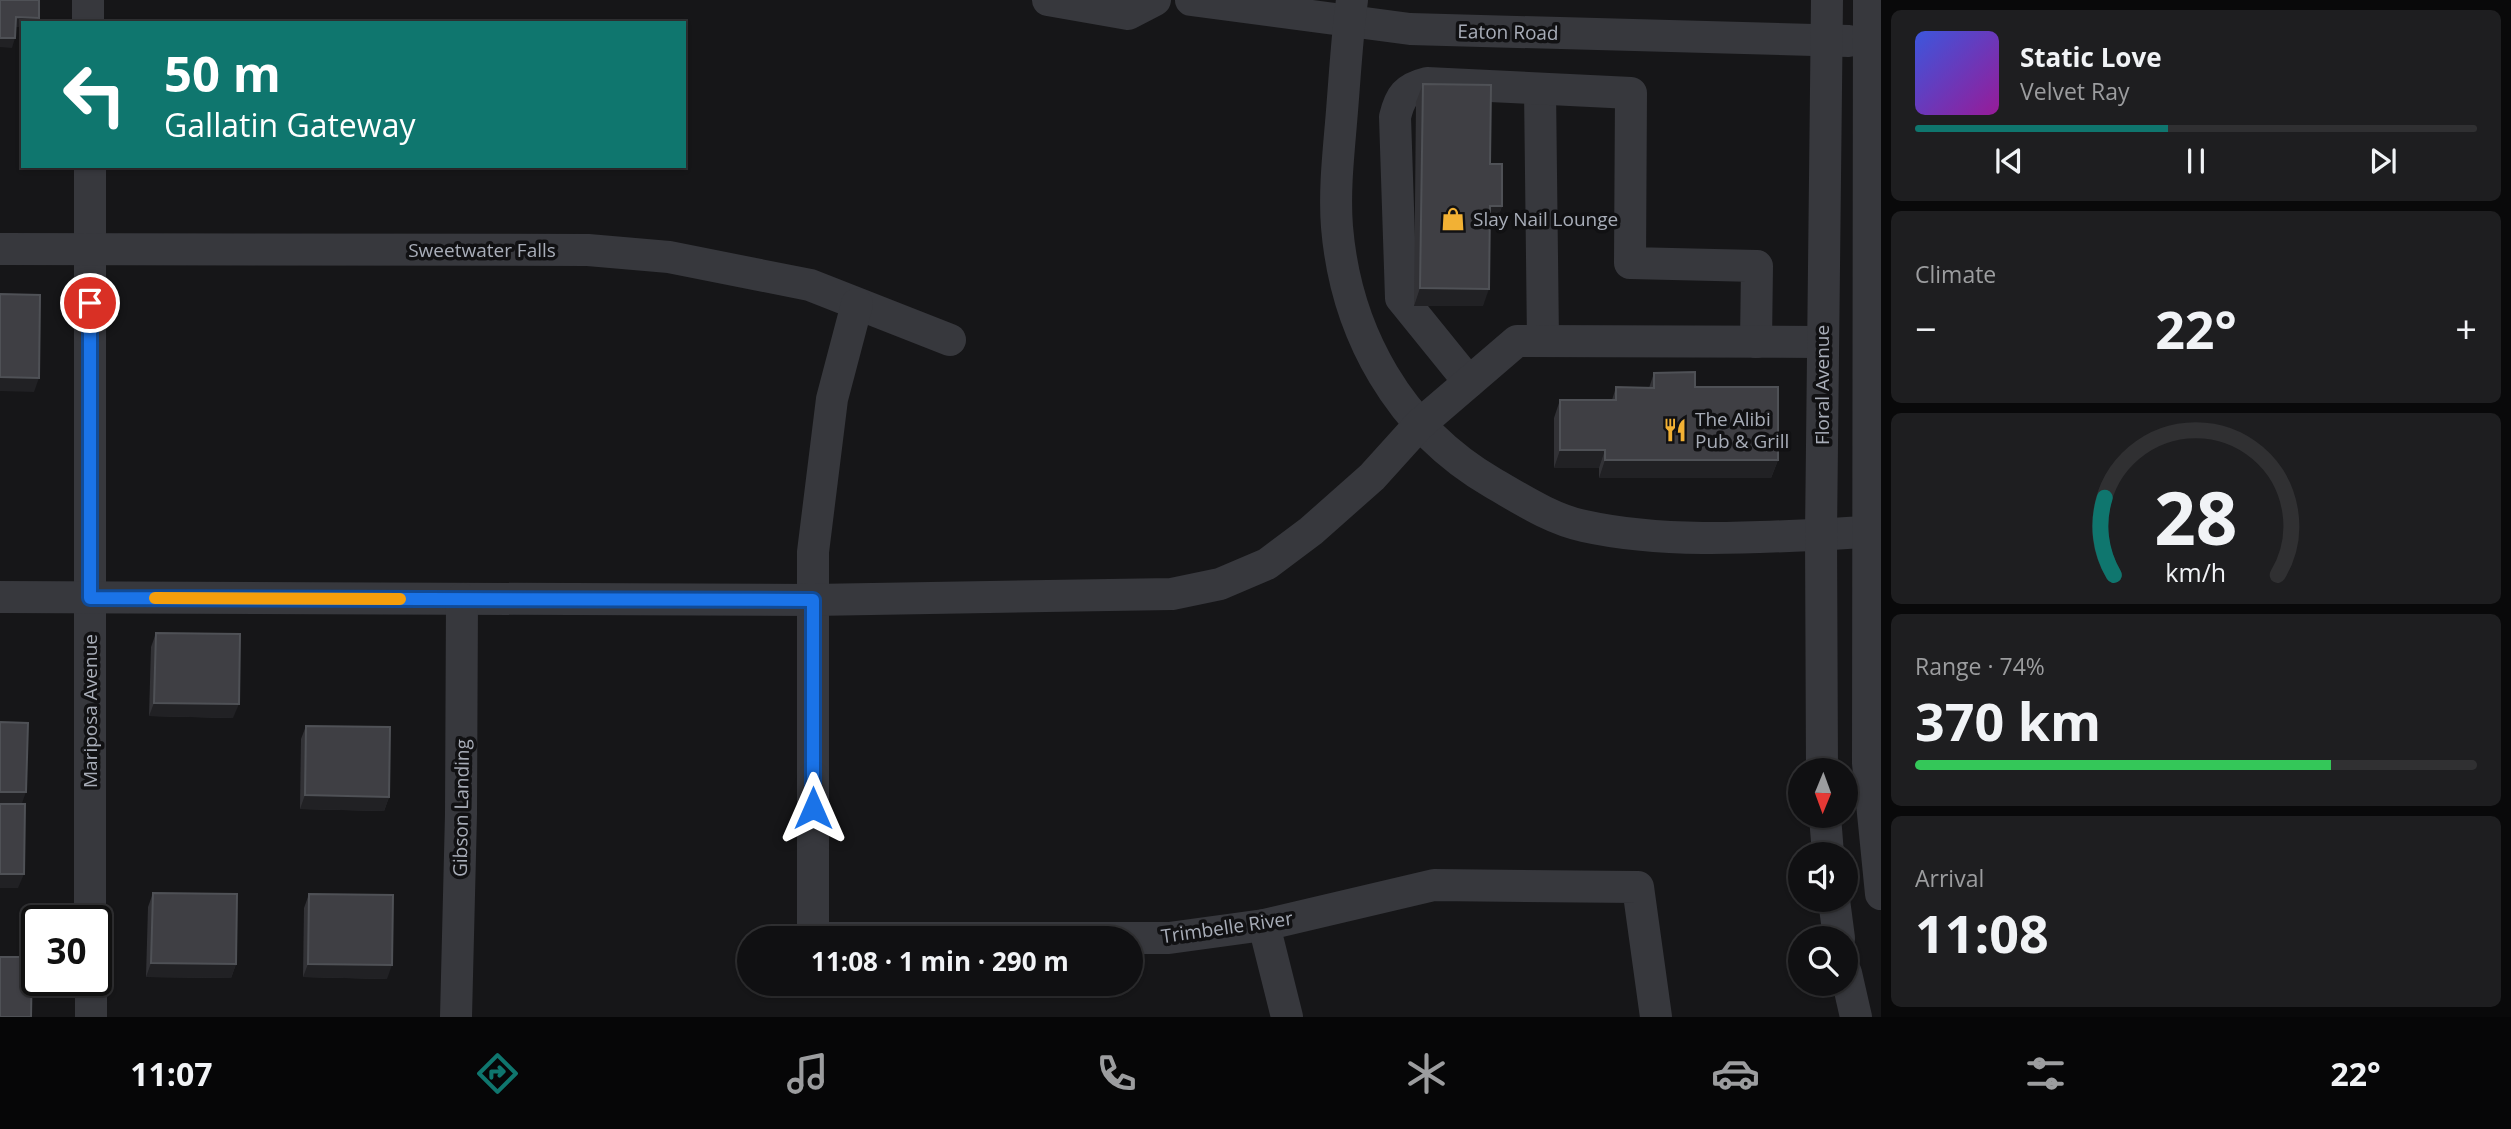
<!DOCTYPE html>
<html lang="en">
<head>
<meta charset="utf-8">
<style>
  :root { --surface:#101012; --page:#1e1e20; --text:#f1f3f6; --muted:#9c9d9f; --line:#303032; --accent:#0f766e }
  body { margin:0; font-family:"Open Sans",sans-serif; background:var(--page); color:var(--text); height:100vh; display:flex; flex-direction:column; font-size:26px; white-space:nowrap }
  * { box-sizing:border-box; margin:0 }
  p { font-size:23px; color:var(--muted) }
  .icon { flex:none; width:38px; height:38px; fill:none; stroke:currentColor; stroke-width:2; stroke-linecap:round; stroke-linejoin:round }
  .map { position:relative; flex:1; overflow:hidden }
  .side { display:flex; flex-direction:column; gap:10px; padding:10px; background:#09090a; width:630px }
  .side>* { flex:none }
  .hud { position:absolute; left:21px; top:21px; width:665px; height:147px; border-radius:0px; box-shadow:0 2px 5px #0004,0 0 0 2px var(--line); background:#0f766e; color:#fff; overflow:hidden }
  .needle { width:46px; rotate:181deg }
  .tools { position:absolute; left:1788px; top:758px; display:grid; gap:14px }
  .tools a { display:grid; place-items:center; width:70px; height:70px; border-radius:50%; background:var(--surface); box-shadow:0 2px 5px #0004,0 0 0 2px var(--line); font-size:35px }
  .speed { position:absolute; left:21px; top:905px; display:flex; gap:14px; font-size:35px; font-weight:700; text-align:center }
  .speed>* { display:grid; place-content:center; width:91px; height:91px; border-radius:50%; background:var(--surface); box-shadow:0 2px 5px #0004,0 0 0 2px var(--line); line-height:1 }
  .speed .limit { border:4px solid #111; border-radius:10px; background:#fff; color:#111 }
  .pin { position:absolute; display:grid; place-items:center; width:60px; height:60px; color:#fff; margin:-30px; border:4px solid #fff; border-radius:50%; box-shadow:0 2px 7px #0007 }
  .me { position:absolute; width:77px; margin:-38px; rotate:0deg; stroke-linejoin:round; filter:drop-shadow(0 0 5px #0008) }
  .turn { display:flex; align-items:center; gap:24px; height:147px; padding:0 28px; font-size:32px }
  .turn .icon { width:91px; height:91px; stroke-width:2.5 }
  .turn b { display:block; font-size:49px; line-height:60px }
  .big { font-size:52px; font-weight:700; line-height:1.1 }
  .side .widget { flex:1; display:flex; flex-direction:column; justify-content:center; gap:10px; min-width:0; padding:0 24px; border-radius:10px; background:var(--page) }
  .side .dial { align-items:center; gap:0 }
  .dial svg { height:182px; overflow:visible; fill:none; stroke:var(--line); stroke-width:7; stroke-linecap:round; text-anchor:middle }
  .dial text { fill:var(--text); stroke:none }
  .song { display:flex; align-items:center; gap:21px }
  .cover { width:84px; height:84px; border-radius:10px; background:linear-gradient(135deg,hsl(230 70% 55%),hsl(300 70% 35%)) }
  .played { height:7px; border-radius:4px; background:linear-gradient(90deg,var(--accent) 45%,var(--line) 45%) }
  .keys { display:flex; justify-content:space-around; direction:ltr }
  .heat { display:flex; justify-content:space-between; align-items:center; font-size:38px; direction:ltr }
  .charge { height:10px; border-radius:5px; background:linear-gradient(90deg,#34c759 74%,var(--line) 0) }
  .trip { position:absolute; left:737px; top:926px; width:406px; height:70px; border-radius:35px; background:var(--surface); box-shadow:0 2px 5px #0004,0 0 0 2px var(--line); font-weight:700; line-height:70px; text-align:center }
  .menu { display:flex; height:112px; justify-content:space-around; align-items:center; background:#060607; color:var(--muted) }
  .menu .icon { width:49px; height:49px }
  .menu .selected { color:var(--accent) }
  .menu b { font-size:32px; color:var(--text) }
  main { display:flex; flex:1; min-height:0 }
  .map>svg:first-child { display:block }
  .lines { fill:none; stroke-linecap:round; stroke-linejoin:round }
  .minor { stroke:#37383d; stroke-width:32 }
  .wall { fill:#323236 }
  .shaded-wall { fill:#212124 }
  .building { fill:#3f3f44; stroke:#4f5156; stroke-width:2 }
  .route-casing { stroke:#114b97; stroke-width:18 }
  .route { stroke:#1a73e8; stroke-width:12 }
  .slow { stroke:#f59e0b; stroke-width:12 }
  .labels { text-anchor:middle; stroke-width:7; stroke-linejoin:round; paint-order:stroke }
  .street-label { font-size:19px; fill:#a8adb8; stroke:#111113 }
  .poi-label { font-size:19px; fill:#a8adb8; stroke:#111113; text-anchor:start }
</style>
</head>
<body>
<main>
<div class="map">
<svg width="1881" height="1017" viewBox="0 0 1881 1017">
  <rect width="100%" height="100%" fill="#161618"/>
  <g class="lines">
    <g class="minor">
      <polyline points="88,0 88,23"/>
      <polyline points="1048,0 1128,14 1155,0"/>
      <polyline points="1191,0 1410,29 1849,41"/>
      <path d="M1352 0C1347 37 1345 74 1342 111 1339 149 1334 189 1337 227 1346 334 1400 429 1493 483 1521 499 1551 519 1584 526 1674 546 1777 536 1869 532"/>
      <polyline points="1869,0 1868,763 1881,894"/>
      <polyline points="1540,89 1543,341"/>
      <polyline points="90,166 90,920"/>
      <polyline points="0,249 588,250 669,257 810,285 950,340"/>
      <polyline points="857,304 832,399 813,552 813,938 1169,938 1264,925 1434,885 1638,887 1656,1017"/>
      <path d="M1469 382 1401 298 1395 117C1400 96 1406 88 1427 83L1631 93 1630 263 1757 266 1756 342"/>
      <polyline points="0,597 813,600 1172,594 1220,584 1267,564 1311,531 1372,477 1419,425 1517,341 1823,342"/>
      <polyline points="1822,770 1821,534 1827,0"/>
      <polyline points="1825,816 1828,854"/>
      <polyline points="1834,900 1839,938"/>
      <polyline points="1264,925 1287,1017"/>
      <polyline points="1846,973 1856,1017"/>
      <polyline points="91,980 91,1017"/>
      <polyline points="456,1017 461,814 462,599"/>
    </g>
  </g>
  <g class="wall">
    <polygon points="1423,84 1490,164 1502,206 1496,223 1490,223 1483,306 1414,306 1416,102"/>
    <polygon points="1654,373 1695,387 1778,460 1771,478 1599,478 1599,468 1554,468 1554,418 1560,400 1612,400 1616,387 1649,388"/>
    <polygon points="156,633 233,718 149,716 151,647"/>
    <polygon points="306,726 389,797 384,811 300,809 301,739"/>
    <polygon points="153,893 236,964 231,978 146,977 148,907"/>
    <polygon points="309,894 387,979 303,977 304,908"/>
  </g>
  <g class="shaded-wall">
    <polygon points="16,17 39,18 37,23 23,23 23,27 12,27"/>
    <polygon points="0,38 15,38 12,48 0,47"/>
    <polygon points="1490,206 1502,206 1496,223 1483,224"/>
    <polygon points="1420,288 1489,289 1483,306 1414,306"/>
    <polygon points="0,377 39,378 34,392 0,391"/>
    <polygon points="1560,450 1605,450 1599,468 1554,468"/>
    <polygon points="1605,460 1778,460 1771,478 1599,478"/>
    <polygon points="154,703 239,704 233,718 149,716"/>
    <polygon points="0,792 26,792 21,806 0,806"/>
    <polygon points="305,795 389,797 384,811 300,809"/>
    <polygon points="0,874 24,874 18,888 0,888"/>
    <polygon points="151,963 236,964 231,978 146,977"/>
    <polygon points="308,964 392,965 387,979 303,977"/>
  </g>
  <g class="building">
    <polygon points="0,0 39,0 39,18 16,17 15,38 0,38"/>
    <polygon points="1423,84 1491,85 1490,164 1502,164 1502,206 1490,206 1489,289 1420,288"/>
    <polygon points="0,294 40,295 39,378 0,377"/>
    <polygon points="1695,372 1695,387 1778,387 1778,460 1605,460 1605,450 1560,450 1560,400 1616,400 1616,387 1654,388 1654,373"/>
    <polygon points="156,633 240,634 239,704 154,703"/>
    <polygon points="0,722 28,723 26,792 0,792"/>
    <polygon points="306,726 390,727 389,797 305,795"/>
    <polygon points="0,804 25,804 24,874 0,874"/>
    <polygon points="153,893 237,894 236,964 151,963"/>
    <polygon points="309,894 393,895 392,965 308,964"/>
    <polygon points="0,957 32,957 31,1017 0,1017"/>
  </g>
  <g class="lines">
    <g class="route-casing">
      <polyline id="route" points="90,303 90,598 813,600 813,808"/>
    </g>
    <use href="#route" class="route"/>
    <polyline class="slow" points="155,598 400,599"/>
  </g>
  <defs>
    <g id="shop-bare" transform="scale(1.89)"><path d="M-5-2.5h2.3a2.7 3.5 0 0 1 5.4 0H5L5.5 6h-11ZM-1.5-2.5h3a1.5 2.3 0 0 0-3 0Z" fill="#f2b134" stroke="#111113" stroke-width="2.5" paint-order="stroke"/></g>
    <g id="restaurant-bare" transform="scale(1.89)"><path d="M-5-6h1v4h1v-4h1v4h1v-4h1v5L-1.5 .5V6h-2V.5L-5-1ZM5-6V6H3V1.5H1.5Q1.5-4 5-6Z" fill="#f2b134" stroke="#111113" stroke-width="2.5" paint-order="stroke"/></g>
  </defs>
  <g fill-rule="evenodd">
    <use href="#shop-bare" x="1453" y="219"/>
    <use href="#restaurant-bare" x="1675" y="430"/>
  </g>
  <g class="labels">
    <g class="street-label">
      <text transform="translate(1508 32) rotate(1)" y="7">Eaton Road</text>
      <text x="482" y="257">Sweetwater Falls</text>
      <text transform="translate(1822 385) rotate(-90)" y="7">Floral Avenue</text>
      <text transform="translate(90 711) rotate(-90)" y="7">Mariposa Avenue</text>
      <text transform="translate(461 808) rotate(-89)" y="7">Gibson Landing</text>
      <text transform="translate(1227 927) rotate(-8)" y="7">Trimbelle River</text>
    </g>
    <g class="poi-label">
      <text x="1473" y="226">Slay Nail Lounge</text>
      <text x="1695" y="426">The Alibi<tspan x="1695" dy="22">Pub &amp; Grill</tspan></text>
    </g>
  </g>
</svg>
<div class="tools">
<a><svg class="needle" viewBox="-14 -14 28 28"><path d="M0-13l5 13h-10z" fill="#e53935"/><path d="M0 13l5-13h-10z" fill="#9c9d9f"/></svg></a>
<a><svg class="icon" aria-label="sound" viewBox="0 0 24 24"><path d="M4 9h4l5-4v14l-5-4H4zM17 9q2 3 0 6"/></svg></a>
<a><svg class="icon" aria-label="search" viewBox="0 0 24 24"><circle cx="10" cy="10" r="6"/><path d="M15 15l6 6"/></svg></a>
</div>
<div class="speed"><div class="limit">30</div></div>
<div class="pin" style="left:90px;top:303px;background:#d93025"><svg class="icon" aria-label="arrive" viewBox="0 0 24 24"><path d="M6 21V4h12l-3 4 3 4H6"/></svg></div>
<svg class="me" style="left:813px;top:808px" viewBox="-20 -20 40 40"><path d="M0-17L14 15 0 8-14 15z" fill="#1a73e8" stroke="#fff" stroke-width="4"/></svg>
<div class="trip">11:08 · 1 min · 290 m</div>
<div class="hud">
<div class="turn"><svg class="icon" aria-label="left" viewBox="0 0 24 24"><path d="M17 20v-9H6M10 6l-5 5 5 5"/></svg><div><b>50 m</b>Gallatin Gateway</div></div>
</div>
</div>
<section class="side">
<div class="widget">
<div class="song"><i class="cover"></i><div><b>Static Love</b><p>Velvet Ray</p></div></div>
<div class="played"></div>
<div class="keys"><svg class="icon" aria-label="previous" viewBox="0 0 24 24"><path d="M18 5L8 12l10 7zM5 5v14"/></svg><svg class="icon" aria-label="pause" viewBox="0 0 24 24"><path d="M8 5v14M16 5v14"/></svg><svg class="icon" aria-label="next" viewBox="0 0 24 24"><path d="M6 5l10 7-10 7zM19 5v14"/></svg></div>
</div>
<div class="widget"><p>Climate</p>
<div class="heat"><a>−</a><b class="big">22°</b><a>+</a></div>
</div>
<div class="widget dial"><svg viewBox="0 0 100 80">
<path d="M14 69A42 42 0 1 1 86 69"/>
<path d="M14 69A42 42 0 0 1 10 35" stroke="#0f766e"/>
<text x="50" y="56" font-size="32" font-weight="700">28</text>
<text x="50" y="72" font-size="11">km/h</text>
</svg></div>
<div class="widget"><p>Range · 74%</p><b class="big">370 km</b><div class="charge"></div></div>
<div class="widget"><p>Arrival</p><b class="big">11:08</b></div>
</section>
</main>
<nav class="menu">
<b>11:07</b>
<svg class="icon selected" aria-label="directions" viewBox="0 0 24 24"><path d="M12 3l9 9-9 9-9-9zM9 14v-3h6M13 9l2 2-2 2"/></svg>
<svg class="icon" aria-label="music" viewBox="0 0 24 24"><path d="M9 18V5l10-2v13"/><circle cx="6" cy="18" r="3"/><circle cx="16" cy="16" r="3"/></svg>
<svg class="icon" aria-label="phone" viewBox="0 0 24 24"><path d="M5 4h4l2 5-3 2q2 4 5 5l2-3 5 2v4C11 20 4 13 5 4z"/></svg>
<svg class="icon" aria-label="climate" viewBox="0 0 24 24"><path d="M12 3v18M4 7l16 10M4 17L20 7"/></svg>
<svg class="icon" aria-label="car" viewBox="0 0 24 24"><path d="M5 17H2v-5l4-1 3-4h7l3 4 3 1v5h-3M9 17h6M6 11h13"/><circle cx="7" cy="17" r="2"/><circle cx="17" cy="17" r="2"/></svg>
<svg class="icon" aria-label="filters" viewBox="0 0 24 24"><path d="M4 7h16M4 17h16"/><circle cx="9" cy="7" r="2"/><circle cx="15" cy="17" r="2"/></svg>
<b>22°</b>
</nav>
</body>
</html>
